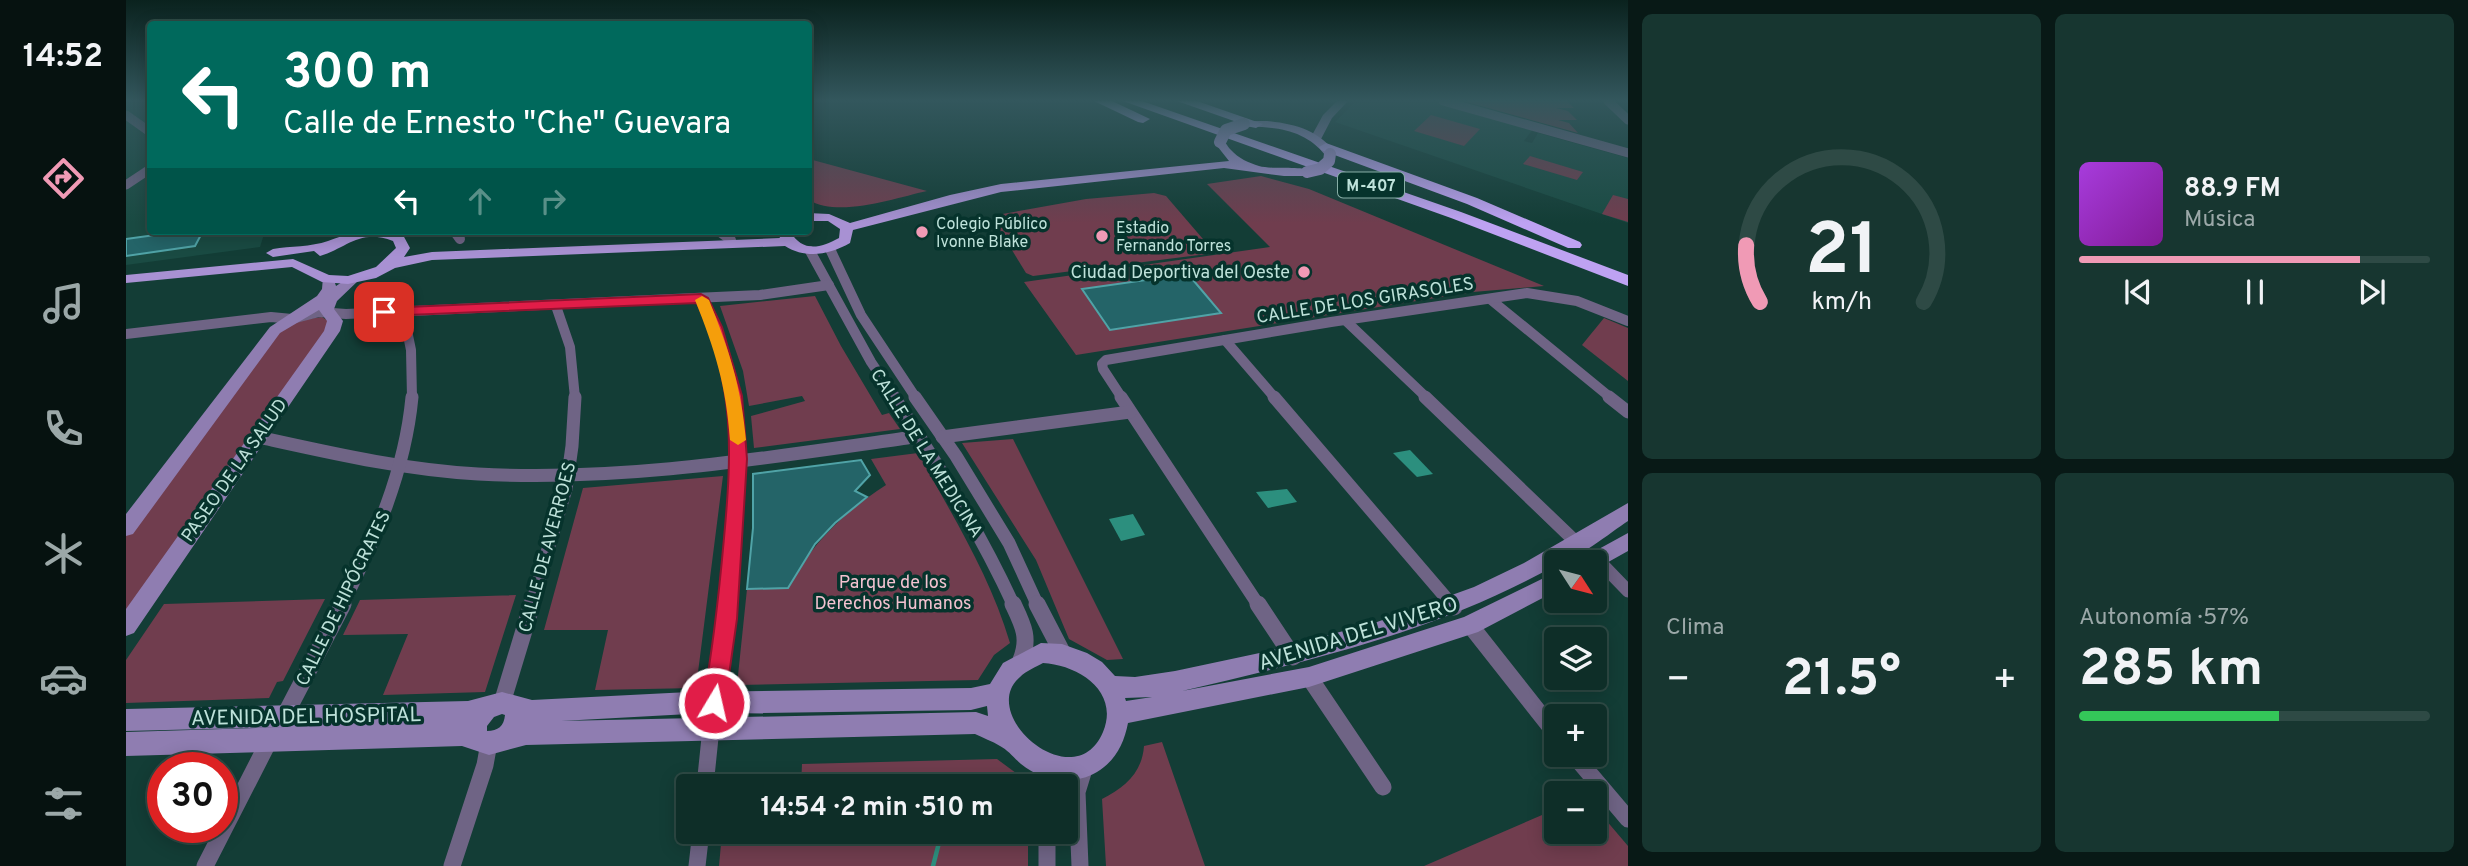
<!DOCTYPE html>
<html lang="es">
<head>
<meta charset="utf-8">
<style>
  :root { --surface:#0e2e28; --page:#173630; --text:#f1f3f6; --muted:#9ba8a8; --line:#2e4a45; --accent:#f09ab5 }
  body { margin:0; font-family:Overpass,sans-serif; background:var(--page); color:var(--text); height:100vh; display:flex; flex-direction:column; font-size:26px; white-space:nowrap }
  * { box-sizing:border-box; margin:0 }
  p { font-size:23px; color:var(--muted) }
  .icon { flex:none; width:38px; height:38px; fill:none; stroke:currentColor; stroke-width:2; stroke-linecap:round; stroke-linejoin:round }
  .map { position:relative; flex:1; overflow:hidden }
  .panel { display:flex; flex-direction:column; gap:14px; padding:14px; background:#081916; width:840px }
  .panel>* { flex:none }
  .banner { position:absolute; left:21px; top:21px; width:665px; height:214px; border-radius:7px; box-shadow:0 4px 18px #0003,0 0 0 2px var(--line); background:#00695c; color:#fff; overflow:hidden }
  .needle { width:46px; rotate:126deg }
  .buttons { position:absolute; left:1418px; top:550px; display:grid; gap:14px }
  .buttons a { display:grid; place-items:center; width:63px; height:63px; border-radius:7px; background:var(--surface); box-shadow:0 4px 18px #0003,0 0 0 2px var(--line); font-size:35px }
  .speed { position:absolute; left:21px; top:752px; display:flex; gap:14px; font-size:35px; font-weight:700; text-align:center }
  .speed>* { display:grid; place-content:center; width:91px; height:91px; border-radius:50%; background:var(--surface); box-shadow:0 4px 18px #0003,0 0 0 2px var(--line); line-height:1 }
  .speed .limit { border:10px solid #d22; background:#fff; color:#111 }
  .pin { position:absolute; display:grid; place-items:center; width:60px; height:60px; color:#fff; margin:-30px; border-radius:14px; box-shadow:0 4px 10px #0006 }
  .me { position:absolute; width:77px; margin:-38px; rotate:9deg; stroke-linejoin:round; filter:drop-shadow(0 0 5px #0008) }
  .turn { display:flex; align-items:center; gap:24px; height:147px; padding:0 21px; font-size:32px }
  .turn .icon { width:91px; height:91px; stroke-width:2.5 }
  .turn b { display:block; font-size:49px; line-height:60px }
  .lanes { display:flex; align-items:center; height:66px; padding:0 21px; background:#0003; justify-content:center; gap:35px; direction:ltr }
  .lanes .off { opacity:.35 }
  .big { font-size:52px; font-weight:700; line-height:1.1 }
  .panel .widget { flex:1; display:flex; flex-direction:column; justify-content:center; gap:10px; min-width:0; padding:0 24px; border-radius:10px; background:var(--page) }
  .panel .dial { align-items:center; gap:0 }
  .dial svg { height:182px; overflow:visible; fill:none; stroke:var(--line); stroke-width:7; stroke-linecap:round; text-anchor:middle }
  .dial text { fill:var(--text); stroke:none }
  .song { display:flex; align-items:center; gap:21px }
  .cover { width:84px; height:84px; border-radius:10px; background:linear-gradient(135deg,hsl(280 70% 55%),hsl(290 70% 35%)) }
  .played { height:7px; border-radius:4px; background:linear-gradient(90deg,var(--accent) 80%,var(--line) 80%) }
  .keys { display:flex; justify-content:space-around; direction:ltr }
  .heat { display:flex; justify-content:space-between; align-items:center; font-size:38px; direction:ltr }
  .charge { height:10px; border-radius:5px; background:linear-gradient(90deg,#34c759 57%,var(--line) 0) }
  .panel .tiles { flex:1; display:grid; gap:14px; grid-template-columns:repeat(2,1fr) }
  .trip { position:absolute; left:550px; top:774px; width:402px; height:70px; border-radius:7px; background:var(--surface); box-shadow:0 4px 18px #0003,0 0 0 2px var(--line); font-weight:700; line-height:70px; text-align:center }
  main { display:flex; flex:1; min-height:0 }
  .tabs { display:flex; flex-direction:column; width:126px; justify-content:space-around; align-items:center; background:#061210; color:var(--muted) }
  .tabs .icon { width:49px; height:49px }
  .tabs .active { color:var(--accent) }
  .tabs b { font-size:32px; color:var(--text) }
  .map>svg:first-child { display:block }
  .built { fill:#1a4b43 }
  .green { fill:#703d4e }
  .water { fill:#2c8f7e }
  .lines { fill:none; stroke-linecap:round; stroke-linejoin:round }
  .stream { stroke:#2c8f7e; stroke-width:4.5 }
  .building { fill:#246468; stroke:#50a3a7; stroke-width:2 }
  .street-far3 { stroke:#6f6485; stroke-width:9 }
  .street-far2 { stroke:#6f6485; stroke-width:10 }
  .street-far1 { stroke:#6f6485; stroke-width:13 }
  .street { stroke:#6f6485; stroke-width:17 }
  .secondary { fill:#8f7db1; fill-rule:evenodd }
  .primary { fill:#a891d3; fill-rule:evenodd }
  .highway { fill:#bea2f2; fill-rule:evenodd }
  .primary-bridge { stroke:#a891d3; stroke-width:12 }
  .route { fill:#e11d48; stroke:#92132f; stroke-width:2 }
  .slow { fill:#f59e0b }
  .poi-dot { fill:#f09ab5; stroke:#06332c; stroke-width:2.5 }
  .labels { text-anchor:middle; stroke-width:7; stroke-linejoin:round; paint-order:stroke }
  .shield { fill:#06332c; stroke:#87aea6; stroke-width:2 }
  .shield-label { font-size:16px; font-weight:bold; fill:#bee2da }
  .far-poi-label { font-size:16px; fill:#bee2da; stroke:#06332c; text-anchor:start }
  .poi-label { font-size:18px; fill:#bee2da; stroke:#06332c; text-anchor:end }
  .street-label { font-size:18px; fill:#bee2da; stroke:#06332c }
  .park-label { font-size:18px; fill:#f3c2d0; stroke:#06332c }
  .near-street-label { font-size:21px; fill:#bee2da; stroke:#06332c }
</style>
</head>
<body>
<main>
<nav class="tabs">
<b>14:52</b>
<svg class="icon active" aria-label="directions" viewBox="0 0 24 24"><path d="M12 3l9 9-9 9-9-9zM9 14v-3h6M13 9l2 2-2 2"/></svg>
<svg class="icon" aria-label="music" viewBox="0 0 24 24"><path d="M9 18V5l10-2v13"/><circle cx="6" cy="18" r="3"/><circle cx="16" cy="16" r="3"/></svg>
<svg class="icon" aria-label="phone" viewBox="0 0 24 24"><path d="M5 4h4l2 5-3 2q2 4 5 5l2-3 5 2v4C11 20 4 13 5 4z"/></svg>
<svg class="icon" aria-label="climate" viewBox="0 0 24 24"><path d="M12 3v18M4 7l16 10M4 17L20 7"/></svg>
<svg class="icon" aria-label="car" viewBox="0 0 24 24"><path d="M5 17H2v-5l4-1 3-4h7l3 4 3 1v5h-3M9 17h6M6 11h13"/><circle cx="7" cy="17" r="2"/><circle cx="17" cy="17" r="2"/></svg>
<svg class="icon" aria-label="filters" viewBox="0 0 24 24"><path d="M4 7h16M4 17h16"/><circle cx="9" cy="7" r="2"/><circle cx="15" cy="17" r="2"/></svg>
</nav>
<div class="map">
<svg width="1502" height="866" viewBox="0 0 1502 866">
  <rect width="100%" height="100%" fill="#133d36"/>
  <g class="built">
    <polygon points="0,101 24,101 24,231 139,231 134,247 0,265"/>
    <polygon points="1230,101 1308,101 1407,129 1398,141 1406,143 1412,133 1502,158 1502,223 1209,122"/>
  </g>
  <g class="green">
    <polygon points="1337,101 1441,101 1448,108 1430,108 1442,111 1451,120 1432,120 1443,123 1452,133"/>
    <polygon points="1305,115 1354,129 1338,146 1288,131"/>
    <polygon points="1404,156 1457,172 1451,180 1397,164"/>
    <path d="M683 159 801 191C769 198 713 218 683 200Z"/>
    <polygon points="1135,176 1183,189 1418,286 1347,292 950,355 898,282 1144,247 1081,184"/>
    <polygon points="1028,193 1040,196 1089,253 907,276 900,273 867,219 871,215 960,199"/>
    <polygon points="1487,195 1502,199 1502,222 1476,214"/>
    <polygon points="689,296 715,346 756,415 763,413 774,429 628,448 625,416 679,401 676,396 623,406 617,371 594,306"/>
    <polygon points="196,317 201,320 201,330 0,621 0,535 152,334 166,321"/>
    <polygon points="1478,318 1502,328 1502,381 1456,345"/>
    <polygon points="887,439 997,659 981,660 943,639 910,560 836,443"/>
    <path d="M792 453C826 515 864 575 884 643L868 655 852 680 611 685 621 589 662 588C686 543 718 512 760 485L745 459Z"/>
    <polygon points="597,476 570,688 469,690 482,630 418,630 457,488"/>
    <polygon points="390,595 359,692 257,695 282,634 217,635 234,600"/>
    <polygon points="199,599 157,681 151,682 143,698 0,703 0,660 38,604"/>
    <path d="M1036 742 1079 866H980L976 799C999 787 1016 773 1018 746Z"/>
    <polygon points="871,759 902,782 902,786 675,786 676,764"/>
    <polygon points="1468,806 1502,846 1502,866 1298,866 1430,809 1430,831 1468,831"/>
    <polygon points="674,831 902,831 902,866 593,866 595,844 673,842"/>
  </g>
  <g class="water">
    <polygon points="1284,450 1307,474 1291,477 1267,453"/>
    <polygon points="1161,489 1171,502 1142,508 1130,492"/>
    <polygon points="1007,514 1019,535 995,541 983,519"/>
  </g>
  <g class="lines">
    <g class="stream">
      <polyline points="816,781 816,786"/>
      <polyline points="807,866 816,831"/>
    </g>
  </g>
  <g class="building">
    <polygon points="58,231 77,231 69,246 0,256 0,239"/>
    <polygon points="1062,274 1095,313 984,330 956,289"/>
    <polygon points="735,460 744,475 729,491 741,497 709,523 689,544 662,588 621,589 627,528 627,474"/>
  </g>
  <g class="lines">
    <g class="street-far3">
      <polyline points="1317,101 1502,153"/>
      <polyline points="1482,101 1502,120"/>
      <polyline points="0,115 24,132"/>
      <polyline points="0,185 24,169"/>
      <polyline points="329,231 330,233"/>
      <polyline points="593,231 596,233"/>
    </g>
    <g class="street-far2">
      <polyline points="329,232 334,239"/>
      <polyline points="594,232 605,240"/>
      <polyline points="704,249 735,315 790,398"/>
      <polyline points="684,251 745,362 769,398"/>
      <polyline points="575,298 595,343 607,398"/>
      <polyline points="1364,299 1485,398"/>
      <polyline points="430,306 444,347 449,398"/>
      <polyline points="277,311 285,350 286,398"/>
      <polyline points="1219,320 1301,398"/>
      <polyline points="0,334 145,317 166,319 193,312 220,314 634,295 703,285"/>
      <polyline points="1099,340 1149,398"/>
      <polyline points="996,398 977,369 976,364 980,360 1205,322 1401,293 1451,301 1502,321"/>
    </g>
    <g class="street-far1">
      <path d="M768 397C812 465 854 532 888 606"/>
      <polyline points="789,397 830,456 883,543 912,606"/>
      <polyline points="995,397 1133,606"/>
      <polyline points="1148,397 1327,606"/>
      <polyline points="1299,397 1453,545"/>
      <polyline points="1483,397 1502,412"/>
      <path d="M132 437C205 453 278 470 352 474 496 482 639 458 781 438L790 432"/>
      <polyline points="816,437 1004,412"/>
      <polyline points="1472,560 1502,591"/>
      <path d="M216 606C249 539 279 472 286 397"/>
      <polyline points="405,606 440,489 446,446 449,397"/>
      <path d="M602 606C611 536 614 467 607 397"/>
    </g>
    <g class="street">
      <path d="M887 604C897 625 904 638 895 660"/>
      <polyline points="911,604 937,654"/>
      <polyline points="1132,604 1167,657"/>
      <polyline points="1326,604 1328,607"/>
      <polyline points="1344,625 1430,734"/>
      <polyline points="1183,677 1257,787"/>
      <polyline points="376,703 406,604"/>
      <polyline points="588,703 603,604"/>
      <polyline points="158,717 217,604"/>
      <polyline points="1447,754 1502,819"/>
      <polyline points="918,764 920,786"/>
      <polyline points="579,786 585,728"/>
      <polyline points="921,831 921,866"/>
      <polyline points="79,866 143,741"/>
      <polyline points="326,866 359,765 363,743"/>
      <polyline points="571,866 575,831"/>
      <polyline points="954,866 951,792 959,766"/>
    </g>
    <g class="secondary">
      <polygon points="1211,101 1222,101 1206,118 1194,141 1186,141 1184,139 1197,115"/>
      <polygon points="227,275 234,279 211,301 208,309 217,321 214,331 8,633 0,636 0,609 198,331 201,321 193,310 154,333 7,534 0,536 0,514 144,327 191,296 196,289 197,277 207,277 210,286"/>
      <path d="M1502 503V521C1485 532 1449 562 1430 562V565C1313 631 1184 661 1056 691L1183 667 1338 617 1430 572V591L1352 632 1183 687 1002 723C998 744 989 761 971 772 947 786 917 782 895 764 888 758 882 750 874 746 866 741 857 738 849 734L400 745 363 755 336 746 0 756V732L163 727 0 731V709L342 701 376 692 406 700 563 692 845 688 864 684 877 663 915 643 936 644 961 653 976 662 989 676 1009 677 1049 671 1143 651 1251 622 1348 587 1398 563ZM917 663C952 665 994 691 977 732 949 799 850 715 894 677 900 671 910 667 917 663ZM1026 697 1000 701 999 698ZM861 706 862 716 850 712 435 721 563 714 845 710ZM376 714 379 715C378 726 372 731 361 731V726L368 717Z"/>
      <polygon points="1502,533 1502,551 1468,570 1468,562 1457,562 1460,556"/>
    </g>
    <g class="primary">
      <path d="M1141 121C1169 124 1193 130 1210 154L1200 156C1180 130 1150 126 1118 127L1112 124 1118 121Z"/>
      <path d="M1094 139C1100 141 1100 145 1105 150 1112 158 1123 163 1133 166 1147 170 1178 165 1187 172L1181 176H1158L1098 168 875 192 727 230 724 243C703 255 680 259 659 246L306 260 269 268 250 278 222 284 196 282 166 267 0 283V275L167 259 203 275 222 276 250 267 270 248 267 241C234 228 221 248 194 256L188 251 147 257 140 253 147 249C164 246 185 247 202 241 227 232 250 225 277 235L284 248 278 257 306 252 654 238 652 234 655 231H664C676 252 693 249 713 238L714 229 702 221H682V213L703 214 724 223 824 195 875 184 1103 161 1088 142Z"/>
    </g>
    <g class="highway">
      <polygon points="968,101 986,101 1024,119 1017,123 1012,122"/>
      <polygon points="997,101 1016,101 1335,212 1502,275 1502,286 1325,218"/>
      <polygon points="1051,101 1071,101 1137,124 1130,128 1125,127"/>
      <polygon points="1200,143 1351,198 1454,242 1456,245 1454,248 1442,248 1341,204 1195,150 1193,147"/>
    </g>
    <g class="primary-bridge">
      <polyline points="1094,142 1100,130 1118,124"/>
      <polyline points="1181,172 1194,169 1203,161 1204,154"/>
    </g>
  </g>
  <linearGradient id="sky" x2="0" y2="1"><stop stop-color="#0a221e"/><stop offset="0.45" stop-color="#33575d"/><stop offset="1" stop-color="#33575d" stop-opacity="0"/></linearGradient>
  <rect width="1502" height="223" fill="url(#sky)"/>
  <path class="route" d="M575 294 582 298 596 327 616 396 621 459 611 619 599 703 595 710 588 713 581 710 577 703C587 648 593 594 598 538 606 452 609 383 571 303L258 316 251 312 258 308Z"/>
  <path class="slow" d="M576 296 583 300C603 350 615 385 620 440L612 445 604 440C600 385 589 350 569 300Z"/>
  <g class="poi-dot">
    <circle cx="796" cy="232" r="7"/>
    <circle cx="976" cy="236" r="7"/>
    <circle cx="1178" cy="272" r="7"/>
  </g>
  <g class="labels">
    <rect class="shield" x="1212" y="172.5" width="66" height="25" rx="5"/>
    <g class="shield-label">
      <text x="1245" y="191">M-407</text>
    </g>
    <g class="far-poi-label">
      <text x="810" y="229">Colegio Público<tspan x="810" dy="18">Ivonne Blake</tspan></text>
      <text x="990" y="233">Estadio<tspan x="990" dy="18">Fernando Torres</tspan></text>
    </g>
    <g class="poi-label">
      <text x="1164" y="278">Ciudad Deportiva del Oeste</text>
    </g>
    <g class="street-label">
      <text transform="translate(1239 300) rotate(-9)" y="6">CALLE DE LOS GIRASOLES</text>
      <text transform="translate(801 453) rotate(58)" y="6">CALLE DE LA MEDICINA</text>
      <text transform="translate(108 470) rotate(-55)" y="6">PASEO DE LA SALUD</text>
      <text transform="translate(421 547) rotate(-75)" y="6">CALLE DE AVERROES</text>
      <text transform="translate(217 598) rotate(-64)" y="6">CALLE DE HIPÓCRATES</text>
    </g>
    <g class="park-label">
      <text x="767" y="588">Parque de los<tspan x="767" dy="21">Derechos Humanos</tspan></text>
    </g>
    <g class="near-street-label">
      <text transform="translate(1232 633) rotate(-17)" y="7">AVENIDA DEL VIVERO</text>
      <text transform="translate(180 716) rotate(-1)" y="7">AVENIDA DEL HOSPITAL</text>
    </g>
  </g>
</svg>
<div class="buttons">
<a><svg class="needle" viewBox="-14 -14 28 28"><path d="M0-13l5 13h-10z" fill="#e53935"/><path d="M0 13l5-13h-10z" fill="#9ba8a8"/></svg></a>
<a><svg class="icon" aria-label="layers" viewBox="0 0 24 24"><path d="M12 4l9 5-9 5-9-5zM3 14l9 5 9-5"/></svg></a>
<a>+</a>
<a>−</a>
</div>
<div class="speed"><div class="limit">30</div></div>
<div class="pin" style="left:258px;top:312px;background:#d93025"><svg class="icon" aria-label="arrive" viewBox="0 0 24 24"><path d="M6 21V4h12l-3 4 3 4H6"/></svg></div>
<svg class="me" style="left:588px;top:703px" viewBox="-20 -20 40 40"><circle r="17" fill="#e11d48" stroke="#fff" stroke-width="3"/><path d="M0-11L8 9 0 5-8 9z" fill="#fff"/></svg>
<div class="trip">14:54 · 2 min · 510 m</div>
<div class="banner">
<div class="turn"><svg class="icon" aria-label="left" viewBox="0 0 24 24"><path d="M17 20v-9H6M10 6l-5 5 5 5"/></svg><div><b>300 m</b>Calle de Ernesto &quot;Che&quot; Guevara</div></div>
<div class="lanes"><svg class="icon" aria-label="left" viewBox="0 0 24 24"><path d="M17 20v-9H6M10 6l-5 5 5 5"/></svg><svg class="icon off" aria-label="ahead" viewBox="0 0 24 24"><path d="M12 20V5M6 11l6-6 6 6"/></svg><svg class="icon off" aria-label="right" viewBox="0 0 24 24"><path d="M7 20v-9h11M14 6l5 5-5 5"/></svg></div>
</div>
</div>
<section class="panel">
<div class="tiles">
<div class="widget dial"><svg viewBox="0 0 100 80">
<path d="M14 69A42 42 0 1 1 86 69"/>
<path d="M14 69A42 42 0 0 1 8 44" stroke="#f09ab5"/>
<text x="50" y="56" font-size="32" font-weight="700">21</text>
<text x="50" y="72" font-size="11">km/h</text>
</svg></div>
<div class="widget">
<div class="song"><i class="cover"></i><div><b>88.9 FM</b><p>Música</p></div></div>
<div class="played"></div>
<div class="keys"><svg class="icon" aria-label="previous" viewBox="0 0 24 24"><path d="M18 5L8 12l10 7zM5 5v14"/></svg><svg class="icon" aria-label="pause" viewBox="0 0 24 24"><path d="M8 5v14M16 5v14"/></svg><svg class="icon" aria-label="next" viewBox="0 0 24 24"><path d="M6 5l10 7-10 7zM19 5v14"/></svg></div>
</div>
<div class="widget"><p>Clima</p>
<div class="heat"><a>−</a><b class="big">21.5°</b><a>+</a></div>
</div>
<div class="widget"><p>Autonomía · 57%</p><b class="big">285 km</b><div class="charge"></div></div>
</div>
</section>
</main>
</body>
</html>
